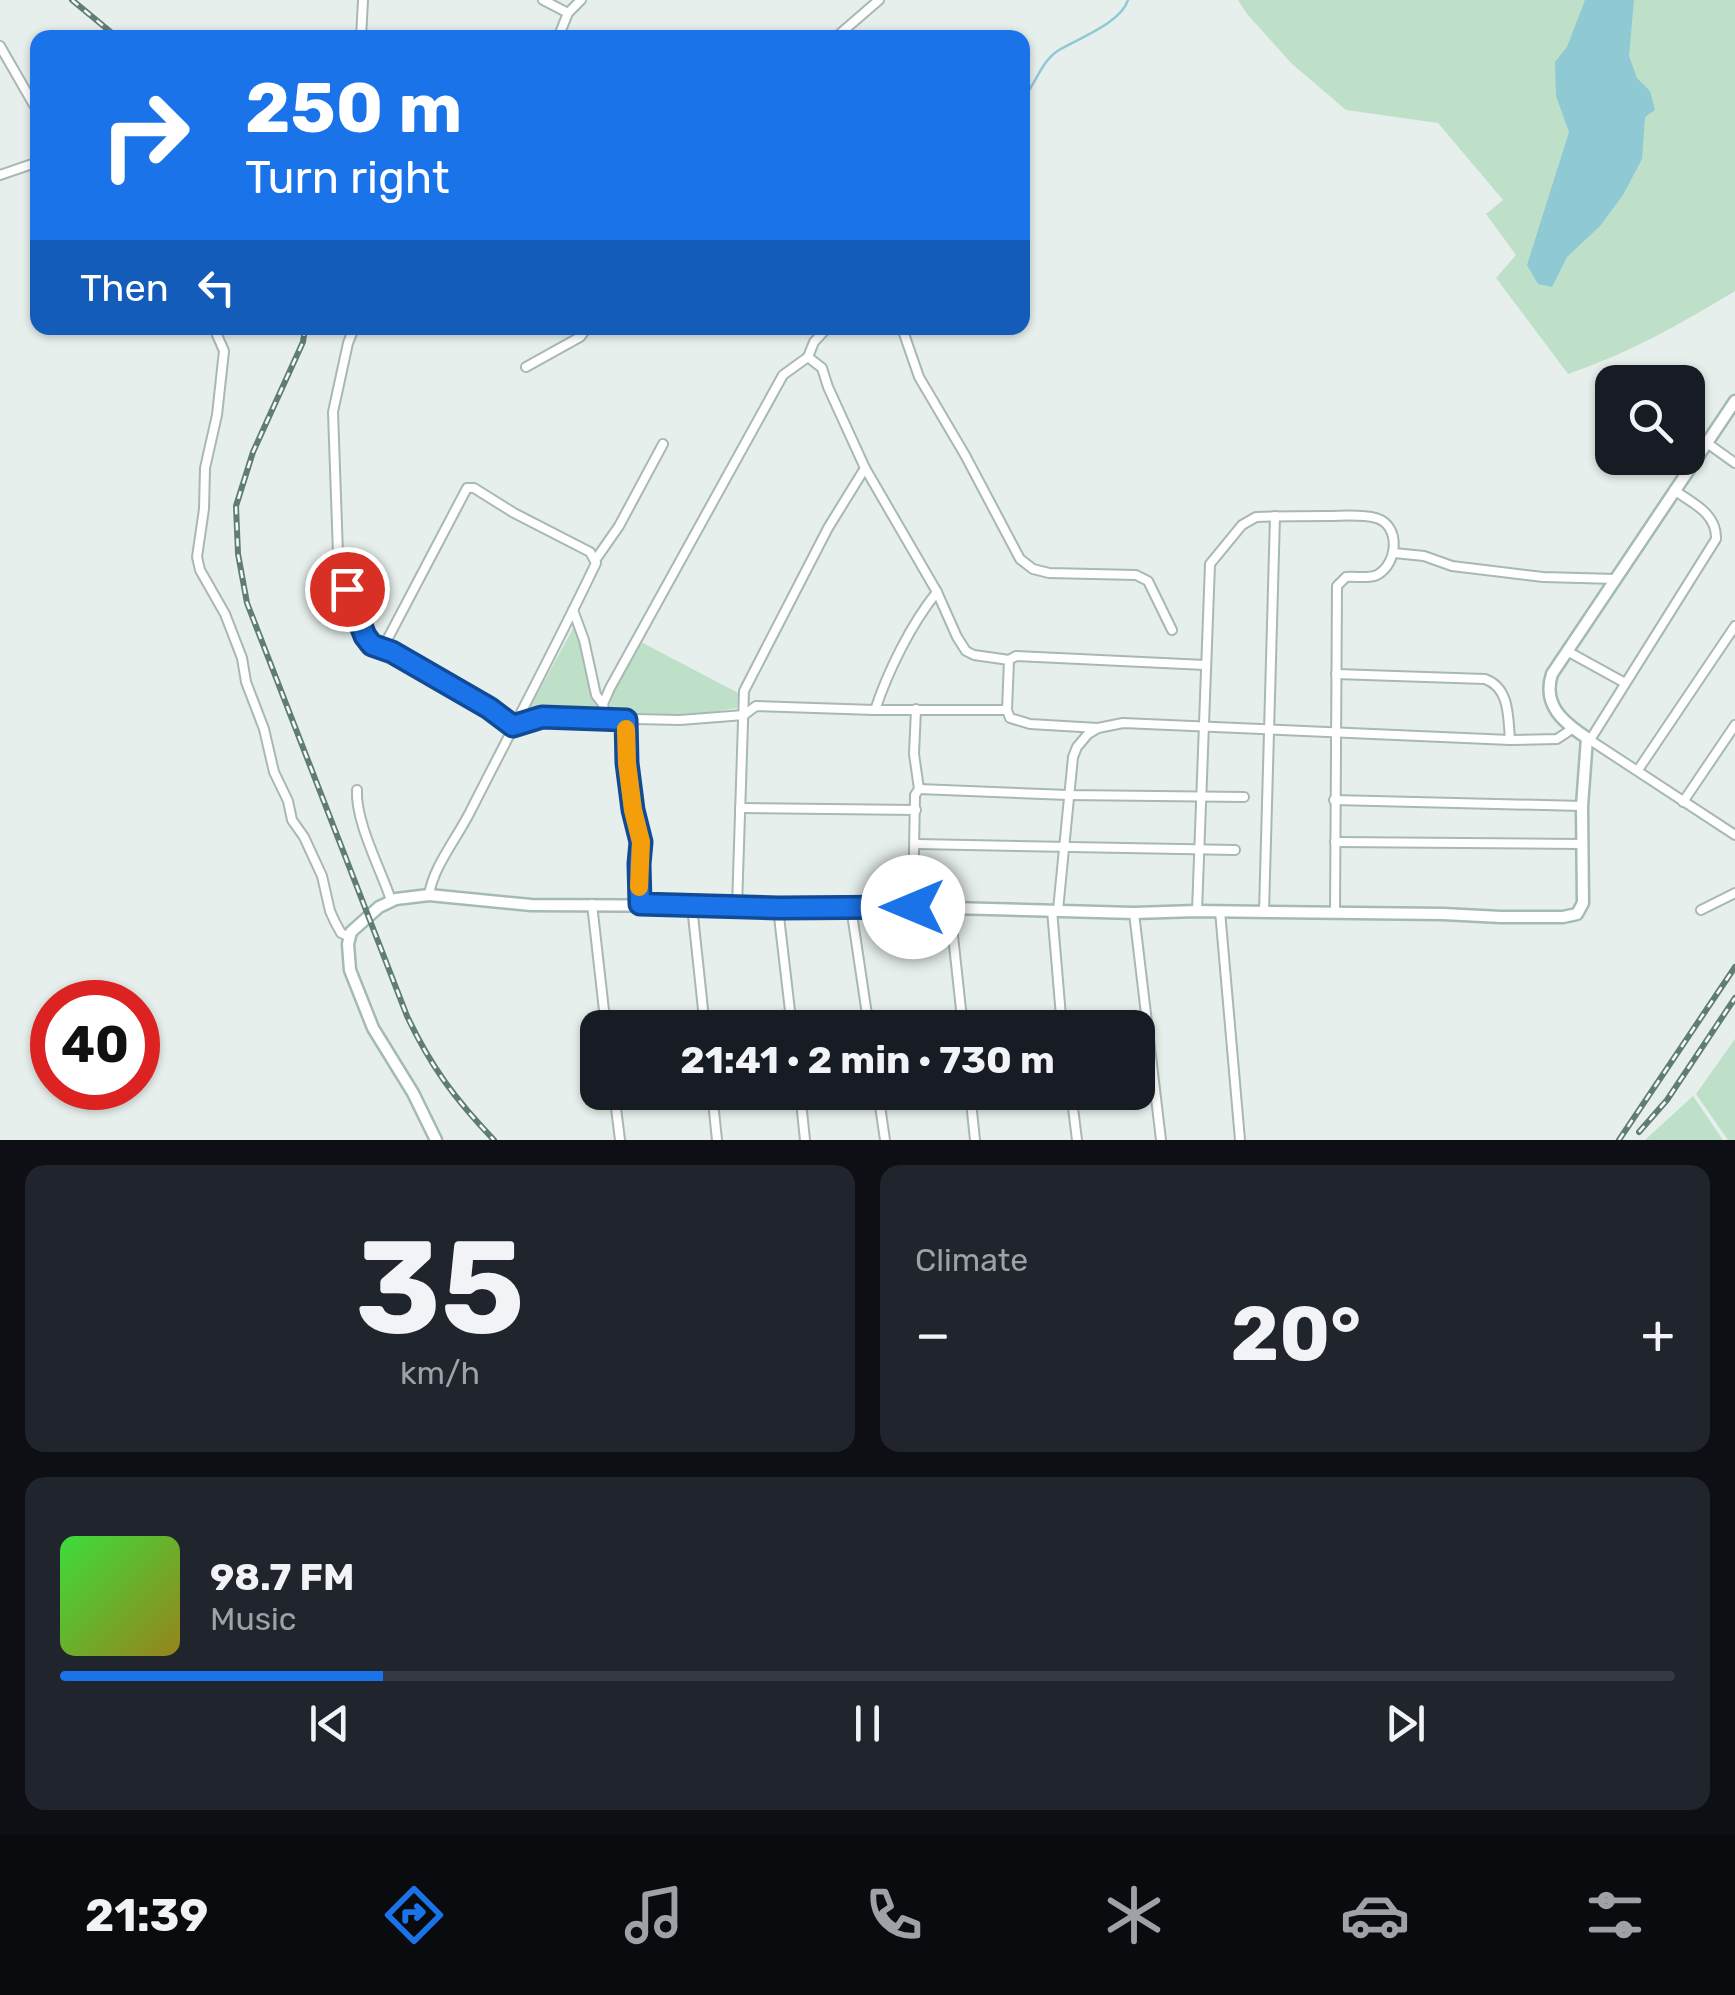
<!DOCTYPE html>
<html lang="en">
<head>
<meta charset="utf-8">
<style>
  :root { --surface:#171b24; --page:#20242c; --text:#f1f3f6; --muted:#9ea1a6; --line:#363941; --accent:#1a73e8 }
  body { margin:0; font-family:Rubik,sans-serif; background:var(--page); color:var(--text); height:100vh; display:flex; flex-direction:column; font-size:38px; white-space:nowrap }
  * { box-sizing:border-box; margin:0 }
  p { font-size:32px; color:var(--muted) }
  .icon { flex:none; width:55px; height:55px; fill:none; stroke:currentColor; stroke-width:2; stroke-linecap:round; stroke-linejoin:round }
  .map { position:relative; height:1140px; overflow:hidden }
  .drawer { display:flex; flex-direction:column; gap:25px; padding:25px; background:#0d0f14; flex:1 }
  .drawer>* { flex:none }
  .guide { position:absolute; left:30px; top:30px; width:1000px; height:305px; border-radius:20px; box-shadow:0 2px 8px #0004; background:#1a73e8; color:#fff; overflow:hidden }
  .buttons { position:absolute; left:1595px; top:365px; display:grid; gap:20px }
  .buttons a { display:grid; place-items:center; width:110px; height:110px; border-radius:20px; background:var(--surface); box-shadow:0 2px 8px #0004; font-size:50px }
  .speed { position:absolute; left:30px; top:980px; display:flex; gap:20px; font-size:50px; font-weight:700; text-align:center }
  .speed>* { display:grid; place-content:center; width:130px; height:130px; border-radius:50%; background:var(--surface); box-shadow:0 2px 8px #0004; line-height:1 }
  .speed .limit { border:15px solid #d22; background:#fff; color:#111 }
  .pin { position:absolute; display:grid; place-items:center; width:85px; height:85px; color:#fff; margin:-42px; border:5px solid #fff; border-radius:50%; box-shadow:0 2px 10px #0007 }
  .me { position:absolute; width:110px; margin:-55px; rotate:270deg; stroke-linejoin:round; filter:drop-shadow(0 0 8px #0008) }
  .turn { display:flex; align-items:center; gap:35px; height:210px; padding:0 50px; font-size:45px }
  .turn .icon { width:130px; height:130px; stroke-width:2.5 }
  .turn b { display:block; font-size:70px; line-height:85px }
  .then { display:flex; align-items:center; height:95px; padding:0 50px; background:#0003; gap:20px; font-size:38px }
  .big { font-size:75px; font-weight:700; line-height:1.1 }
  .drawer .tile { flex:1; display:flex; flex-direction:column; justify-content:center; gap:15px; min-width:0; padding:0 35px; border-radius:20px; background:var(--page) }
  .drawer .dial { align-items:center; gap:0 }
  .dial b { font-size:130px; line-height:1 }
  .song { display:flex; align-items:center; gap:30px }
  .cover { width:120px; height:120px; border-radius:15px; background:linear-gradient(135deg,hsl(120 70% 55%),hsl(50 70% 35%)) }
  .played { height:10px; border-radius:5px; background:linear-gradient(90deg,var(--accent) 20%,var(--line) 20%) }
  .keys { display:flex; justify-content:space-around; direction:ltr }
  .heat { display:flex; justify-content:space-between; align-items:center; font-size:55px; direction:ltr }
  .drawer .tiles { flex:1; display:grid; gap:25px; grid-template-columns:1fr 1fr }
  .tile:last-child { grid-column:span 2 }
  .trip { position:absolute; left:580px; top:1010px; width:575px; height:100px; border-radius:20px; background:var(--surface); box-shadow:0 2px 8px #0004; font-weight:700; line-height:100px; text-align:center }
  .dock { display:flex; height:160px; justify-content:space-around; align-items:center; background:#090b0e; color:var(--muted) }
  .dock .icon { width:70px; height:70px }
  .dock .selected { color:var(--accent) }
  .dock b { font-size:45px; color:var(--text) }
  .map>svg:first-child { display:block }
  .green { fill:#bfe0c8 }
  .water { fill:#8ec9d4 }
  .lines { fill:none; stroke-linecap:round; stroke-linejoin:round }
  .stream { stroke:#8ec9d4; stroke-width:2.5 }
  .street-casing { stroke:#a8b8b2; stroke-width:12 }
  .secondary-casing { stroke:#a4bbb3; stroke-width:15 }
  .street { stroke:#fff; stroke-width:8 }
  .secondary { stroke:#fff; stroke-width:10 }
  .rail-casing { stroke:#5f7d75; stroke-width:6 }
  .rail { stroke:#f7fbf9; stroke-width:2.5; stroke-dasharray:8; stroke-linecap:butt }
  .route-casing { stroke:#114b97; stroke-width:25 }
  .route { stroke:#1a73e8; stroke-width:18 }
  .slow { stroke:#f59e0b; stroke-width:18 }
</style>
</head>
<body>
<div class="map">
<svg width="1735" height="1140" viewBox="0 0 1735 1140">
  <rect width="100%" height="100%" fill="#e6efeb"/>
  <g class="green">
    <path d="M1238 0H1735V291C1681 324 1627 354 1568 374L1496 278 1516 255 1486 214 1503 200 1438 123 1346 110 1291 63 1247 14Z"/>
    <polygon points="575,625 601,713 537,712 530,707"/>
    <path d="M641 642 740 694 737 708C693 716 653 716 609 710L613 692Z"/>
    <polygon points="1735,1039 1735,1140 1728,1140 1696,1094"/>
    <polygon points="1693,1096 1723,1140 1645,1140"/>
  </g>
  <polygon class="water" points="1585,0 1634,0 1629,56 1637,78 1650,91 1655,110 1645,117 1642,159 1623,195 1600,226 1567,257 1552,287 1538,284 1527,265 1569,132 1556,96 1555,62 1567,47"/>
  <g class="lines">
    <path class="stream" d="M1022 100C1036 84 1041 61 1059 50 1079 38 1121 23 1128 0"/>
    <g class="street-casing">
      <g id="street">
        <polyline points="543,0 568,13"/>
        <polyline points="361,38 363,0"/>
        <polyline points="558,38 568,13 581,0"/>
        <polyline points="835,38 879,0"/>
        <polyline points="0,46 38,112"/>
        <polyline points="0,175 38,162"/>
        <polyline points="214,328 224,351 217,415 205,468 204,509 197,557 200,570 225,614 242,658 246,682 264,729 274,772 288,801 292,820 304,837 322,876 330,911 335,922 341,933 349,937"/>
        <polyline points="354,328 348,343 333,412 338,554 347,589 365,636 371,645 392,652 489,709 513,727 542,717 680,720 744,715 756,706 875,710 1007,710"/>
        <polyline points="902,328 919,377 965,455 1020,559 1033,569 1049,573 1136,575 1148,581 1172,630"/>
        <polyline points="808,357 814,342 827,328"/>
        <polyline points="526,367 580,337 587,328"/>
        <polyline points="1707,443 1735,463"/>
        <polyline points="1394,553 1424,556 1452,566 1543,577 1616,579"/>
        <polyline points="596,559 619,526 663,444"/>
        <polyline points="573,610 584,640 596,695 603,704"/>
        <path d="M387 650 386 642 467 488H474L514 513 590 552 596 563C556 647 512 729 470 812 457 838 433 867 429 895"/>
        <polyline points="1567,651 1625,683"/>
        <path d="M1336 674 1485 679C1510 688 1508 717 1510 740"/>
        <polyline points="916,709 914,754 919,789"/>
        <path d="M875 710C888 671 911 624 937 592"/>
        <polyline points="606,718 603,704 610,688 783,375 808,357 822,368 828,387 865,468 937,592 957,637 966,651 974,655 1009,660"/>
        <polyline points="626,720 627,763 633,810 641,842 639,864 640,904"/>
        <polyline points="1098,728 1030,724 1010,718 1007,710 1009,660 1016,656 1205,665"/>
        <polyline points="1587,738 1735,835"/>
        <path d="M1590 740 1716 539C1717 513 1692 503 1674 490"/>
        <polyline points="1638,770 1735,626"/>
        <path d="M357 790C355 821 381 870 391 900"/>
        <polyline points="1334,800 1582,806"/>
        <polyline points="1683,802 1735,725"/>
        <polyline points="740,808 916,810"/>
        <polyline points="1335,842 1581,844"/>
        <polyline points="916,844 1235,850"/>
        <polyline points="592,904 606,1028"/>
        <polyline points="692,906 705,1028"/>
        <polyline points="737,907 744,691 828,528 865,468"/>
        <polyline points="851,907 869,1028"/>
        <polyline points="913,907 915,795 919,789 1068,795 1244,797"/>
        <polyline points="778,908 792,1028"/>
        <polyline points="950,908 963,1028"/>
        <polyline points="1052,910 1062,1028"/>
        <polyline points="1058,910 1073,757 1077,747 1088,734 1098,728 1123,723 1510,740 1557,739 1572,729"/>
        <polyline points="1701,910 1735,893"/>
        <path d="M1197 911 1210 564 1242 525 1256 517C1280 516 1304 516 1328 516 1343 516 1361 514 1376 518 1401 525 1398 564 1377 575 1368 579 1356 576 1346 577L1337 586 1335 913"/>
        <polyline points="1220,911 1240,1140"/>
        <polyline points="1264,912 1275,516"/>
        <polyline points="1134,913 1161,1140"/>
        <polyline points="614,1092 620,1140"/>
        <polyline points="712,1092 717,1140"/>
        <polyline points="800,1092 805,1140"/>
        <polyline points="878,1092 885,1140"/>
        <polyline points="970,1092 975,1140"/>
        <polyline points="1071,1092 1077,1140"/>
      </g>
    </g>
    <g class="secondary-casing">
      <path id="secondary" d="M436 1140 413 1093 373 1028 350 970 348 944 351 932 379 907 396 899 429 895 531 905 913 907 1134 913 1197 911 1443 914 1501 917H1563L1577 914 1583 903 1582 806 1587 738C1563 722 1542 705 1552 674L1735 401"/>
    </g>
    <use href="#street" class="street"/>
    <use href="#secondary" class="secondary"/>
    <g class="rail-casing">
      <g id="rail">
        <polyline points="72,0 118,38"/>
        <path d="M305 328 303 342 253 452 236 506 238 554 247 603 407 1016C431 1067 455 1099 494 1140"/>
        <polyline points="1639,1132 1667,1100 1735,998"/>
        <polyline points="1619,1140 1735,967"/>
      </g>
    </g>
    <use href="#rail" class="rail"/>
  </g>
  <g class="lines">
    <g class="route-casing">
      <polyline id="route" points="347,589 365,636 372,645 392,652 489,708 513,726 542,717 626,720 627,763 633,810 641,842 639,864 640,904 778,908 913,907"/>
    </g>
    <use href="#route" class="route"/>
    <polyline class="slow" points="626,729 627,763 633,810 641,842 639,887"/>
  </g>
</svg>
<div class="buttons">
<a><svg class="icon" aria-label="search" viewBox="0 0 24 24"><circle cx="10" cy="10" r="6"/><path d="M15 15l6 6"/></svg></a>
</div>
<div class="speed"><div class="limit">40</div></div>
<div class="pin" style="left:347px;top:589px;background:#d93025"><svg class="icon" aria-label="arrive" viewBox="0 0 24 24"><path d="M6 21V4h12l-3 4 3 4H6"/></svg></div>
<svg class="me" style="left:913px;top:907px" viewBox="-20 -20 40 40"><circle r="19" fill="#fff"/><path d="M0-13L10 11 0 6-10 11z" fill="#1a73e8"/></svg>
<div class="trip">21:41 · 2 min · 730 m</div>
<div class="guide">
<div class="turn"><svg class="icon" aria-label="right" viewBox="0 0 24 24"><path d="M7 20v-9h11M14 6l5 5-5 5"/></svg><div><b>250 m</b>Turn right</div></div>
<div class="then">Then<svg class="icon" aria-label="left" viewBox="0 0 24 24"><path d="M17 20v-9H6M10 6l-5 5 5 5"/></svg></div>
</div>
</div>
<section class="drawer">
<div class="tiles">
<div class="tile dial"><b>35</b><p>km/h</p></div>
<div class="tile"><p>Climate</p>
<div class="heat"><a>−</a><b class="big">20°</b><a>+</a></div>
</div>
<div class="tile">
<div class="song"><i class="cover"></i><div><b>98.7 FM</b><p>Music</p></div></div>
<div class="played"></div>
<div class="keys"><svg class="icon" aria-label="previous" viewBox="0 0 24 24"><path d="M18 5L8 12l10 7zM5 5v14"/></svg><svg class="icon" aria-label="pause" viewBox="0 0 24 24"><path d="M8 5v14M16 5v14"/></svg><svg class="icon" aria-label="next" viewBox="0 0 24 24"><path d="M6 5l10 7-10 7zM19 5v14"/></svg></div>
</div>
</div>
</section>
<nav class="dock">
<b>21:39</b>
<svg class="icon selected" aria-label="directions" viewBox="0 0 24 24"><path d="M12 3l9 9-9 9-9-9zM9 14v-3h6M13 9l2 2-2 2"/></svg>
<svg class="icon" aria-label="music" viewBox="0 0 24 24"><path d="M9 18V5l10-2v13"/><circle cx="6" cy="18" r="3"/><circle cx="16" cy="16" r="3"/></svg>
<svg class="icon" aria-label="phone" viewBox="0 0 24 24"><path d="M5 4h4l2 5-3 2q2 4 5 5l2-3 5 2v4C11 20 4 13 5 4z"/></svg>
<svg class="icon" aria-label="climate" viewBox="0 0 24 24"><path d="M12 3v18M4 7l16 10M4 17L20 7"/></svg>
<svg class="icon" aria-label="car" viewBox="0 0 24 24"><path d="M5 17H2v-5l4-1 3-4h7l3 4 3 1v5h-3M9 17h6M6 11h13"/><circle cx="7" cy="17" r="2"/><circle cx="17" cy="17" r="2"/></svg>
<svg class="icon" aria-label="filters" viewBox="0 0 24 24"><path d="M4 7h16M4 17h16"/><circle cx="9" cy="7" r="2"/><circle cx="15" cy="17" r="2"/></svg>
</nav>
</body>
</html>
